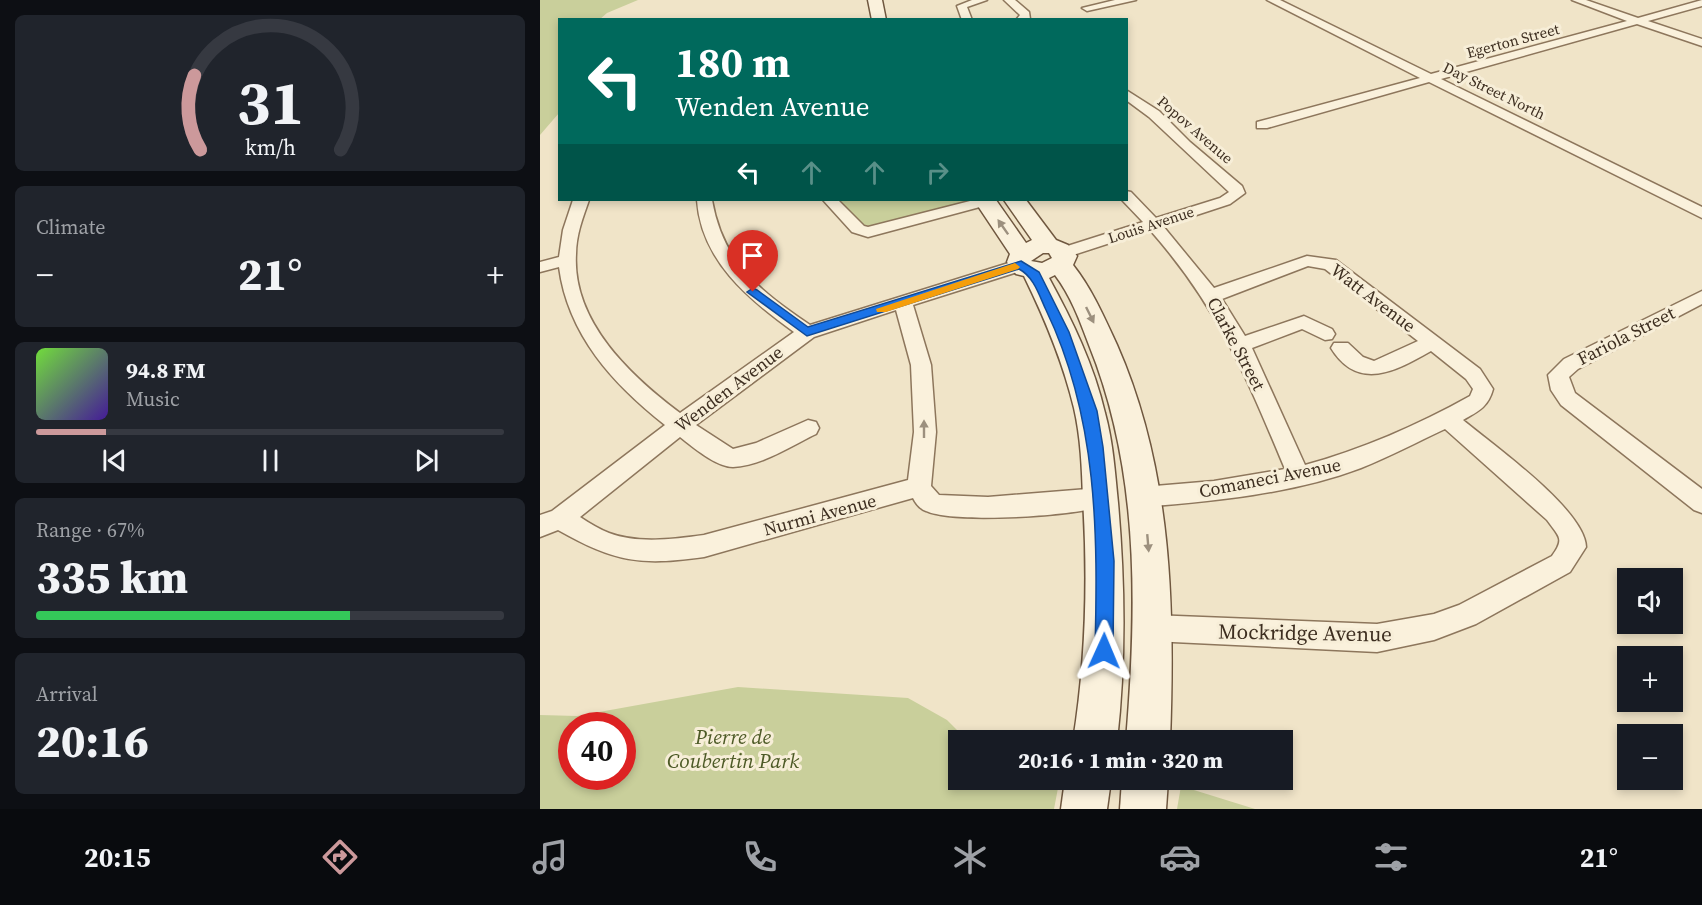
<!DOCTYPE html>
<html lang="en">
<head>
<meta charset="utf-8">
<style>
  :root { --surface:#171b24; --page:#20242c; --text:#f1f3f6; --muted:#9ea1a6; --line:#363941; --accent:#cc999b }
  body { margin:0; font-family:"Source Serif 4",serif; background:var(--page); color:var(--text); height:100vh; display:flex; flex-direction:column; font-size:22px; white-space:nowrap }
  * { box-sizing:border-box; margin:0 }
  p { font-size:20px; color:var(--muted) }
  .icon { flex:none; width:33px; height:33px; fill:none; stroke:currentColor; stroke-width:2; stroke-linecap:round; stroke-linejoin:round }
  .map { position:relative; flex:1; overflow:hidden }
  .sheet { display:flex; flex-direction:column; gap:15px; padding:15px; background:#0d0f14; width:540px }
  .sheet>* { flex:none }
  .banner { position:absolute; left:18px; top:18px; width:570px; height:183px; border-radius:0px; box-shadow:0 3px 9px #0003; background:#00695c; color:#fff; overflow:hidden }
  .fabs { position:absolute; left:1077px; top:568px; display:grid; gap:12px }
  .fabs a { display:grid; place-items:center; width:66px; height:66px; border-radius:0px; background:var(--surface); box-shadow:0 3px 9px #0003; font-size:30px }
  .speed { position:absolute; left:18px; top:712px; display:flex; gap:12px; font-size:30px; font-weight:700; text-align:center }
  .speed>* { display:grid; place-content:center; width:78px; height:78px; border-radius:50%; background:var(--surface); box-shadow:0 3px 9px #0003; line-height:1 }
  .speed .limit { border:9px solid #d22; background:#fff; color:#111 }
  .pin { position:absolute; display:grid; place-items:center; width:51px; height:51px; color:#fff; margin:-62px -26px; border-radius:50% 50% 50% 0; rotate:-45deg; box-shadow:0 0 6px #0007 }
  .pin .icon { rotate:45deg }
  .me { position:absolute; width:66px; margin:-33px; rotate:1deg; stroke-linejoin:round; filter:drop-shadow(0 0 4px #0008) }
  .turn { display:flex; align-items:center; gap:21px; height:126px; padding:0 18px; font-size:27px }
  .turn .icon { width:78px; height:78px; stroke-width:2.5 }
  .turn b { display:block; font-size:42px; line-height:51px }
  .lanes { display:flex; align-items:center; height:57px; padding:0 18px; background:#0003; justify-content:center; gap:30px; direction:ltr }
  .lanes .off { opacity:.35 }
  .big { font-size:45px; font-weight:800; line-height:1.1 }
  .sheet .card { flex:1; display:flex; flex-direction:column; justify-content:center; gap:9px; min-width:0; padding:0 21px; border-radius:9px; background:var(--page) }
  .sheet .dial { align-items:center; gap:0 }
  .dial svg { height:156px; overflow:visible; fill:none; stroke:var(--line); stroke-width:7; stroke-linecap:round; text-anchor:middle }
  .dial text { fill:var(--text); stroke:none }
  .song { display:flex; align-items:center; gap:18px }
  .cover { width:72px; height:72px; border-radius:9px; background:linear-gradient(135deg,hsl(100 70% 55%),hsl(260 70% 35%)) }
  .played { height:6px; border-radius:3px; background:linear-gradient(90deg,var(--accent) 15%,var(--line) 15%) }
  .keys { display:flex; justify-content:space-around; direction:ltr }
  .heat { display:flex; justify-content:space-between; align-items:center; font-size:33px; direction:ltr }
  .charge { height:9px; border-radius:4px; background:linear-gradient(90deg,#34c759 67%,var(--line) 0) }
  .trip { position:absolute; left:408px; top:730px; width:345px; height:60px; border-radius:0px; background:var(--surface); box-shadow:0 3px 9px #0003; font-weight:800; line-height:60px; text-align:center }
  .tab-bar { display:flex; height:96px; justify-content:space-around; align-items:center; background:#090b0e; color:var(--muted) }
  .tab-bar .icon { width:42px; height:42px }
  .tab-bar .active { color:var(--accent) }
  .tab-bar b { font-size:27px; color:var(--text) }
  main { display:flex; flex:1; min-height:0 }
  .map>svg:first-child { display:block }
  .green { fill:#c9cf9b; fill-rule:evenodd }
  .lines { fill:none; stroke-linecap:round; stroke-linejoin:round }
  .street-casing { stroke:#8d765c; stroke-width:3 }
  .secondary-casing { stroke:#6f573f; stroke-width:3 }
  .street { fill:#faf1dc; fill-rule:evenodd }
  .secondary { fill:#faf1dc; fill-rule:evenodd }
  .oneway { fill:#9c907e }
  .route { fill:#1a73e8; stroke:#114b97; stroke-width:1.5 }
  .slow { fill:#f59e0b }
  .labels { text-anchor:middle; stroke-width:6; stroke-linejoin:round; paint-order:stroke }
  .far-street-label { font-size:15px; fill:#3d2e20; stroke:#f7eed8 }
  .street-label { font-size:18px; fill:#3d2e20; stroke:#f7eed8 }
  .near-street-label { font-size:21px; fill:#3d2e20; stroke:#f7eed8 }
  .near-park-label { font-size:21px; font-style:italic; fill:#4d5a26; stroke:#f7eed8 }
</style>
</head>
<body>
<main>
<section class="sheet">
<div class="card dial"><svg viewBox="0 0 100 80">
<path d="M14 69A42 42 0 1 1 86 69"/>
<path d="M14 69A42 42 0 0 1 11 31" stroke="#cc999b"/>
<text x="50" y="56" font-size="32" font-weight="700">31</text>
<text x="50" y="72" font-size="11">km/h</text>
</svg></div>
<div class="card"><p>Climate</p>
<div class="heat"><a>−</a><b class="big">21°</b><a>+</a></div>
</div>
<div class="card">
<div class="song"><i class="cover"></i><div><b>94.8 FM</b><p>Music</p></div></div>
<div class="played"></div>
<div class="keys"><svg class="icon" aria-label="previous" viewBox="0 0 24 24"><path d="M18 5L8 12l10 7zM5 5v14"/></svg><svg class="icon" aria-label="pause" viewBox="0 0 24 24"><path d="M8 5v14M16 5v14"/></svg><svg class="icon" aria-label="next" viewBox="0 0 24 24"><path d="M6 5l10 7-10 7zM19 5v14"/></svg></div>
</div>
<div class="card"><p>Range · 67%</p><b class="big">335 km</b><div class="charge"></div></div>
<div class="card"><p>Arrival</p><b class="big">20:16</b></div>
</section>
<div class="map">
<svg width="1162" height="809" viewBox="0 0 1162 809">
  <rect width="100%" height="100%" fill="#f0e4c8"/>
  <g class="green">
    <polygon points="0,0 98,0 67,13 60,19 20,20 19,113 0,135"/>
    <polygon points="300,200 430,200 328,228 308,212"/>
    <path d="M198 687 368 698 407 720 428 741H418V780H497L518 788 514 809H0V715L37 716ZM32 726H82V777H32Z"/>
    <polygon points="641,786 715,809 637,809"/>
  </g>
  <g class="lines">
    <g class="street-casing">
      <g id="street">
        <polygon points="432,0 447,0 427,7 432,20 422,20 417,6"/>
        <polygon points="464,0 475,0 489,12 490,19 476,20 480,15"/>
        <polygon points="575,0 596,0 547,11 542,8"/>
        <polygon points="727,0 740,0 891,74 1087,21 1032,0 1046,0 1098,18 1162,0 1162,6 1108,21 1162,39 1162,46 1097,24 901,79 1162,207 1162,218 889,82 727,128 717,128 717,122 880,78"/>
        <path d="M586 90 619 111 650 142 702 186 705 193 690 204 623 226 674 288 767 256 796 260 940 369 953 389C948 407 939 411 923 420 953 445 1045 510 1046 547L1030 572 936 624 894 640 837 652 612 641 602 637 598 628 602 619 612 615 837 624 894 614 919 605 1012 556C1025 538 1019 537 1007 520L905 429C877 442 849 457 821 468 752 494 675 501 603 507L595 504 591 497 595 490 603 487 674 481 745 469C706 376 678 307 610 230L524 258 516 253 518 249 603 222 582 200H586V191L591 192 616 218 680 198 689 192 609 117 586 100ZM768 266 785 269 878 341 834 361 823 357 808 343H794L791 348C818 392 856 371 891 351L926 379 933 389 930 396C878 425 823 449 765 465L712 348 762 329 785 340 792 339 795 334 792 329 764 316 705 336 682 299Z"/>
        <path d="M33 200H49C43 217 36 235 36 254 32 322 91 376 140 413L254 332C208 299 161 260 157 200H172C183 263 219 290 270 325L475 261H487L490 265 487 269 373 305 391 365 396 432 391 486 399 495 448 497 560 488 568 491 572 498 568 505C537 516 415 524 386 511 380 509 376 504 373 498L164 557C99 566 75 562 18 530L0 537V515L12 511 125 425C73 384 28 335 19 267L0 272V262L19 257 23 230ZM356 310 371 365 374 432 368 480 164 535C134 539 98 544 69 533 59 529 49 523 40 517L140 437C153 447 176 467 193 467 221 466 251 446 276 434L279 428 276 422 268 420 216 443 193 449 156 425 274 337Z"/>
        <polygon points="283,200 298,200 324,226 328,227 434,200 454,201 451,204 328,237 312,232"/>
        <polygon points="1162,291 1162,304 1038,369 1029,377 1035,393 1162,489 1162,513 1154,510 1021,405 1011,390 1008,375 1024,359"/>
      </g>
    </g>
    <g class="secondary-casing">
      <g id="secondary">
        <polygon points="328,0 342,0 346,20 332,20"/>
        <path d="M434 200H456L486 243 492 240 464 200H486L516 240 528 245 537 256 533 265C552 289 564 317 577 345 632 470 635 607 630 741H586C597 608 600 471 549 345 540 321 531 296 515 275L509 278C532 320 554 365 565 413 573 442 575 473 578 503 585 583 586 662 577 741H533C546 660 548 581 543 499 542 469 541 438 534 408 523 362 505 319 484 276L476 274 467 262 470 254ZM503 253H509L512 258 502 263 491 261Z"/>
        <polygon points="525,780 571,780 567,809 521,809"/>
        <polygon points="582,780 628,780 626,809 580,809"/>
      </g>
    </g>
    <use href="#street" class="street"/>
    <use href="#secondary" class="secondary"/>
  </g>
  <defs><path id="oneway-solid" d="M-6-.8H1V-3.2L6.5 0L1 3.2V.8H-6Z" transform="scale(1.5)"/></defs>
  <g class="oneway">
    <use href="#oneway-solid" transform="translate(463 227) rotate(-125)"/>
    <use href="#oneway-solid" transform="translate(550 315) rotate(64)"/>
    <use href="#oneway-solid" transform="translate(384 429) rotate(-90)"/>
    <use href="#oneway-solid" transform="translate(608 543) rotate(85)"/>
  </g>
  <path class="route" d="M481 261 499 272 529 332 557 411 563 447 574 561 573 651 571 658 564 660 558 658 555 651C558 534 558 418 506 310 499 295 494 277 479 269L267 336 207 292 213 288 217 290 268 327Z"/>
  <polygon class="slow" points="475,263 480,267 478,269 346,312 337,312 336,309"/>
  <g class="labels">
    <g class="far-street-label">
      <text transform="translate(973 41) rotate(-15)" y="5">Egerton Street</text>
      <text transform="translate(954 91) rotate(26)" y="5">Day Street North</text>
      <text transform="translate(655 130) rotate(41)" y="5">Popov Avenue</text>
      <text transform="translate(611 225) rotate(-18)" y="5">Louis Avenue</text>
    </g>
    <g class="street-label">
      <text transform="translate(833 298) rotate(37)" y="6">Watt Avenue</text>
      <text transform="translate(1086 336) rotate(-27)" y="6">Fariola Street</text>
      <text transform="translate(696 344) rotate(62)" y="6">Clarke Street</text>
      <text transform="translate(189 389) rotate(-37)" y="6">Wenden Avenue</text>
      <text transform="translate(730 478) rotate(-11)" y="6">Comaneci Avenue</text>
      <text transform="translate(280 515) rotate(-15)" y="6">Nurmi Avenue</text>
    </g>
    <g class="near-street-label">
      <text transform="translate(765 633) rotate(1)" y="7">Mockridge Avenue</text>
    </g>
    <g class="near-park-label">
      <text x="193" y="744">Pierre de<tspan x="193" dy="24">Coubertin Park</tspan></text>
    </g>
  </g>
</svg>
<div class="fabs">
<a><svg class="icon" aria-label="sound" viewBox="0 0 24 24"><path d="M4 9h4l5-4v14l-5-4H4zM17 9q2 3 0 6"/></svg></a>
<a>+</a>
<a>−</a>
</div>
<div class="speed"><div class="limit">40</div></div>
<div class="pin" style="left:213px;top:292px;background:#d93025"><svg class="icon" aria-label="arrive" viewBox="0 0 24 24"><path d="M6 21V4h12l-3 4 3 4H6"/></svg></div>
<svg class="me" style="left:564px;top:651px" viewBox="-20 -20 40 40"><path d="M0-17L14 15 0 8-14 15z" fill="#1a73e8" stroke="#fff" stroke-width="4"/></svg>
<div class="trip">20:16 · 1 min · 320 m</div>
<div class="banner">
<div class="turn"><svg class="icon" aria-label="left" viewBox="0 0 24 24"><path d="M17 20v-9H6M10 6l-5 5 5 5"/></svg><div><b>180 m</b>Wenden Avenue</div></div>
<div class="lanes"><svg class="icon" aria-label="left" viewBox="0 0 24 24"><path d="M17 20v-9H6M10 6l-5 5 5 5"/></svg><svg class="icon off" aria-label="ahead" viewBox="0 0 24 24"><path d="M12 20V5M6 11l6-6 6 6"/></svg><svg class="icon off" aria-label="ahead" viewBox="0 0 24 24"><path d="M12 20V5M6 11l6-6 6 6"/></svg><svg class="icon off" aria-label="right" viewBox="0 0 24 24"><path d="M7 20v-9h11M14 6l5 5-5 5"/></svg></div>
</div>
</div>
</main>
<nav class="tab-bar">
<b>20:15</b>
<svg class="icon active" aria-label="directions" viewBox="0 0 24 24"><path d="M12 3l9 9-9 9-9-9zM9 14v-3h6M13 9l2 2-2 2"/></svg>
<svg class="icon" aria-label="music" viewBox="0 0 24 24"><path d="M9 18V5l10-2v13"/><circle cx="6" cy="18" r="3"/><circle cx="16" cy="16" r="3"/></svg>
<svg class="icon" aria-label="phone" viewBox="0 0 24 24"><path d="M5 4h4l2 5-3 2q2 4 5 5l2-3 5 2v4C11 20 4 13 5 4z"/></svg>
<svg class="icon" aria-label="climate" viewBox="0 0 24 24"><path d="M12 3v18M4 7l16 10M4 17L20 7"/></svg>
<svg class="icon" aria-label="car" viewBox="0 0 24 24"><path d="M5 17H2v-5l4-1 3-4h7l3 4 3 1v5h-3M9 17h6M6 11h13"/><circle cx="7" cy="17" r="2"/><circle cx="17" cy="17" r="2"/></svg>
<svg class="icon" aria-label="filters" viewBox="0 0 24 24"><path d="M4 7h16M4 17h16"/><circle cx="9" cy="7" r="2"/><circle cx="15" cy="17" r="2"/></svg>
<b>21°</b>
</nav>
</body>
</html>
